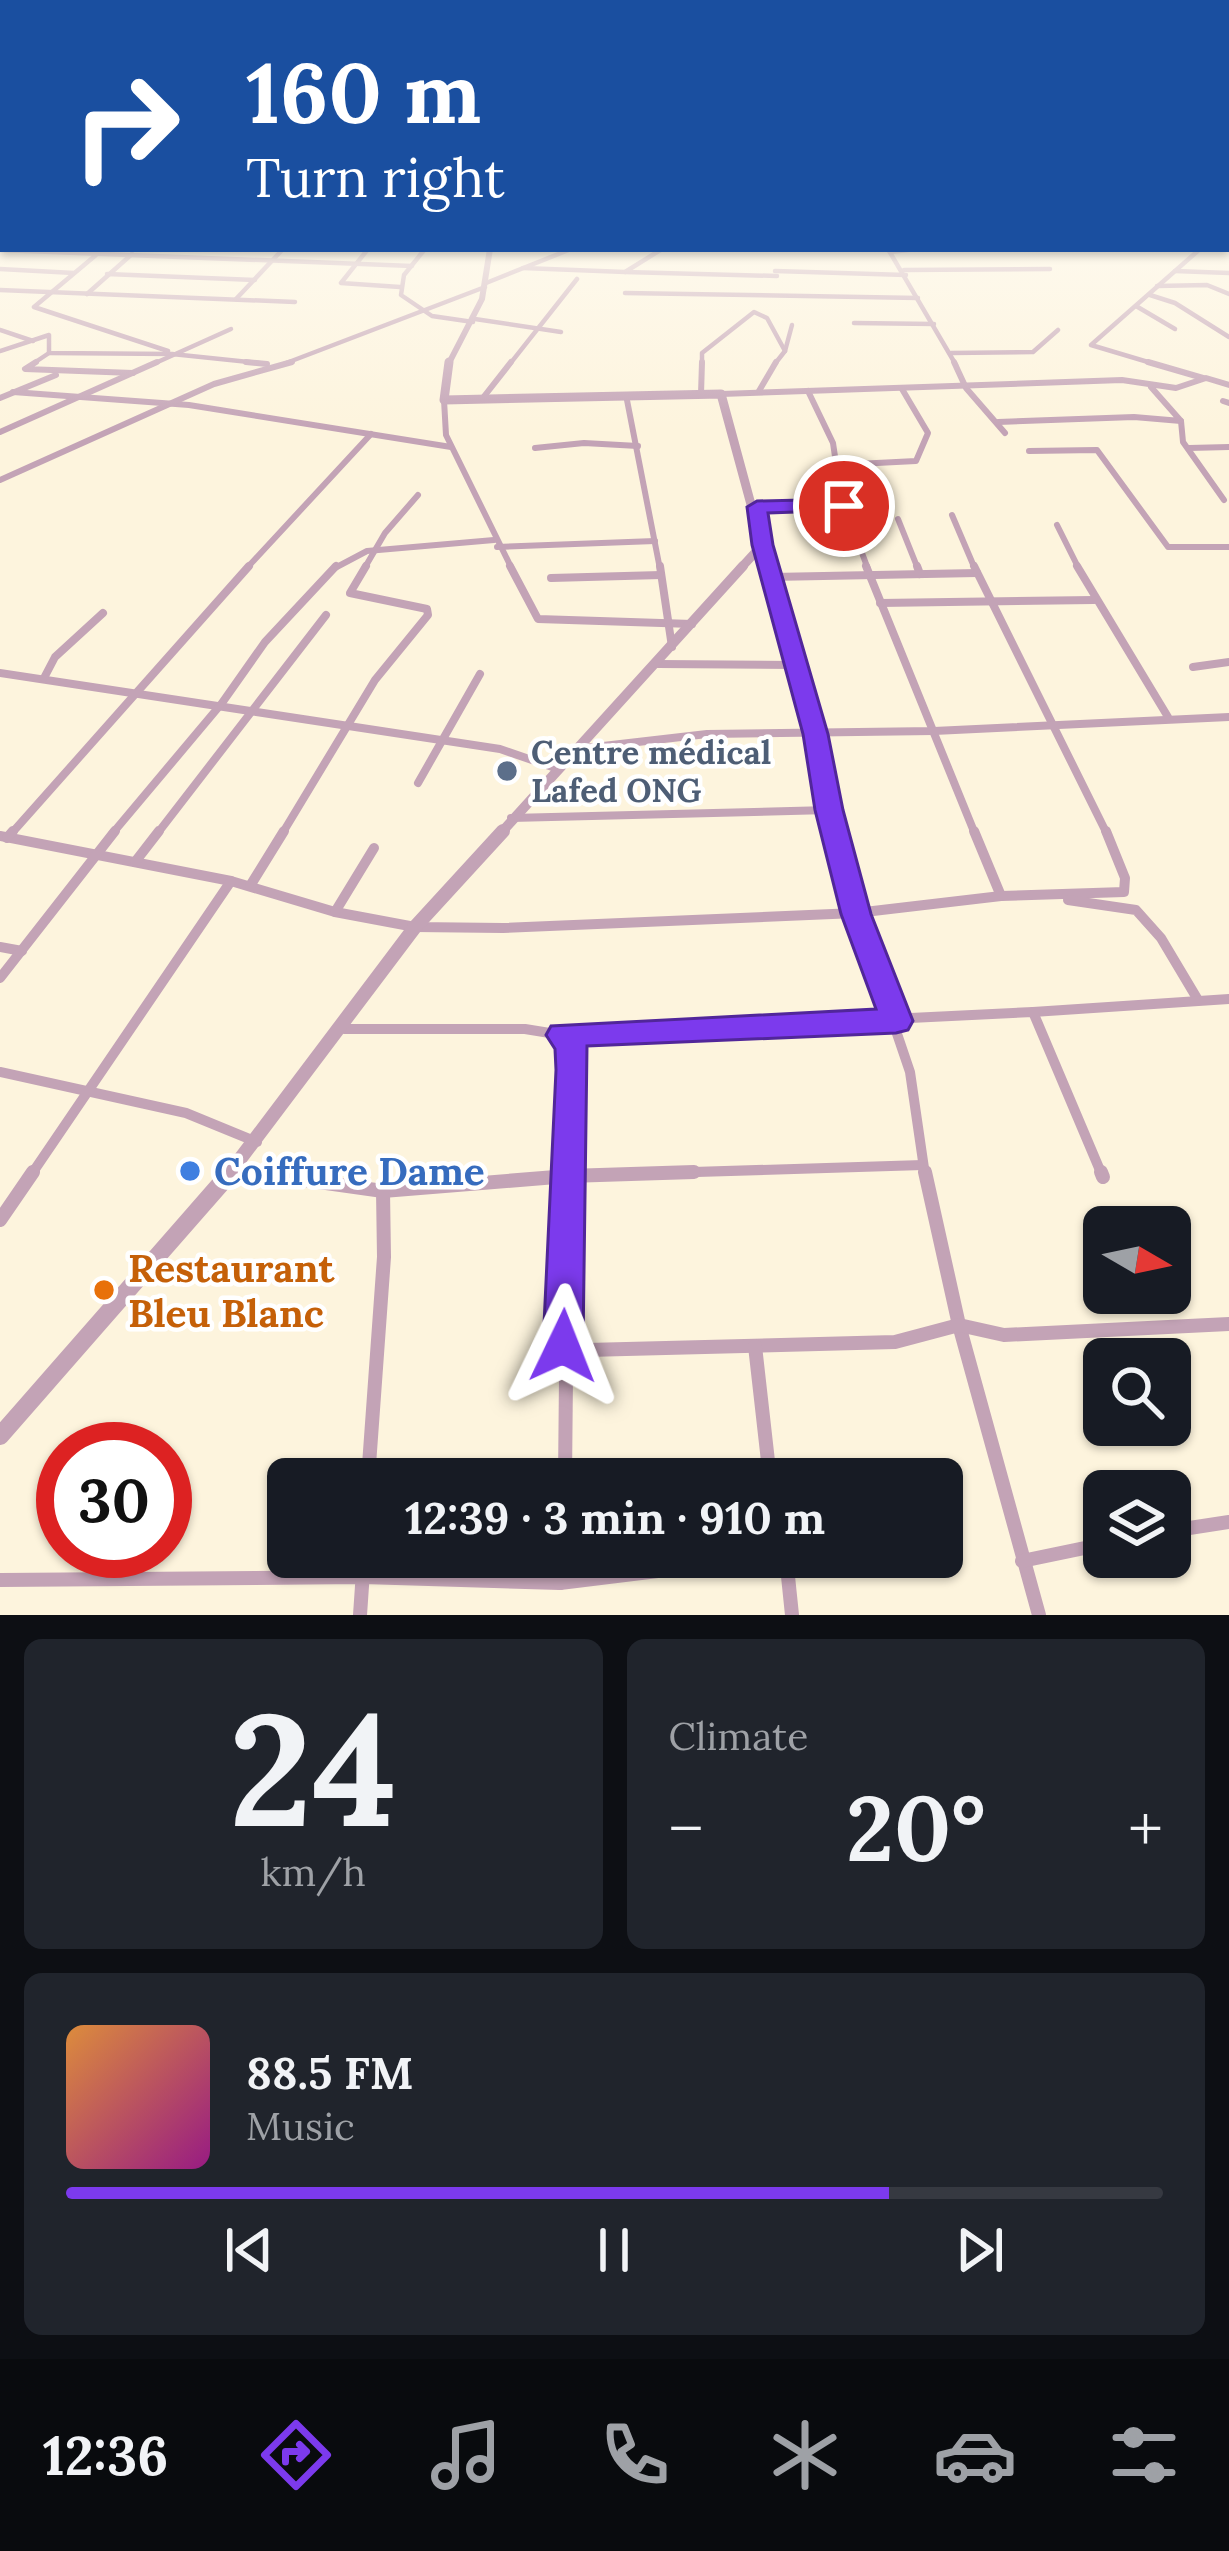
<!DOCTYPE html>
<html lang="en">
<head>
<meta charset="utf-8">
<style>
  :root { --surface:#171b24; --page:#20242c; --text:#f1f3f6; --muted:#9ea1a6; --line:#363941; --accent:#7c3aed }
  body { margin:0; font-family:Lora,serif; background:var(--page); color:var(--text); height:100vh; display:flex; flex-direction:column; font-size:45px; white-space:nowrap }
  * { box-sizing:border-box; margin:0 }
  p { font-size:39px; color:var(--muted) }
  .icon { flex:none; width:66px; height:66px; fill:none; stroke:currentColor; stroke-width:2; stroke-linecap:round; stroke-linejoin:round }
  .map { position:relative; height:1615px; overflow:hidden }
  .panel { display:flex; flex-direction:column; gap:24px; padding:24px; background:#0d0f14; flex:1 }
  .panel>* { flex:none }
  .guide { position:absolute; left:0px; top:0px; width:1230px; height:252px; box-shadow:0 3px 9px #0004; background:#1a4fa0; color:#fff; overflow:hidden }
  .needle { width:78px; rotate:99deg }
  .controls { position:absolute; left:1083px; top:1206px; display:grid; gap:24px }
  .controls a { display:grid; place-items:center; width:108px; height:108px; border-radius:18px; background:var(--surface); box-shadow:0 3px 9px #0004; font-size:60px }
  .speed { position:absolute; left:36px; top:1422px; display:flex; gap:24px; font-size:60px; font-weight:700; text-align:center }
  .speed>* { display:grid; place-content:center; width:156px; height:156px; border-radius:50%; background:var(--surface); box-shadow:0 3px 9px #0004; line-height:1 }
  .speed .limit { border:18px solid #d22; background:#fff; color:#111 }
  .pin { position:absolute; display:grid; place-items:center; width:102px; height:102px; color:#fff; margin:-51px; border:6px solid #fff; border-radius:50%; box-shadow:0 3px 12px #0007 }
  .me { position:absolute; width:132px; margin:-66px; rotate:2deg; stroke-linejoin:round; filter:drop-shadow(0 0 9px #0008) }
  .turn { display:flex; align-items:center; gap:42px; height:252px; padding:0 48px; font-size:54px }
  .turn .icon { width:156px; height:156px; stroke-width:2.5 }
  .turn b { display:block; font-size:84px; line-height:102px }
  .big { font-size:90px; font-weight:700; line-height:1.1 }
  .panel .card { flex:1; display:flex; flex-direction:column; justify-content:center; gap:18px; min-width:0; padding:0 42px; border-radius:18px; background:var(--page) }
  .panel .dial { align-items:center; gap:0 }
  .dial b { font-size:156px; line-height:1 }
  .song { display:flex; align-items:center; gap:36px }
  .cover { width:144px; height:144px; border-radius:18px; background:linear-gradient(135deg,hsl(30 70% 55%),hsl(310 70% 35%)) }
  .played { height:12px; border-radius:6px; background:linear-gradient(90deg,var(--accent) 75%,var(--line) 75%) }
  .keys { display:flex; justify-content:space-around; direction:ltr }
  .heat { display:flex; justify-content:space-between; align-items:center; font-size:66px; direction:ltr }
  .panel .tiles { flex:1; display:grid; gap:24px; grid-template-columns:1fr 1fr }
  .card:last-child { grid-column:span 2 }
  .trip { position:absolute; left:267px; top:1458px; width:696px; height:120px; border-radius:18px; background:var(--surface); box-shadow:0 3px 9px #0004; font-weight:700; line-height:120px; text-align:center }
  .menu { display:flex; height:192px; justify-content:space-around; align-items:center; background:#090b0e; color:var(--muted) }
  .menu .icon { width:84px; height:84px }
  .menu .active { color:var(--accent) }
  .menu b { font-size:54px; color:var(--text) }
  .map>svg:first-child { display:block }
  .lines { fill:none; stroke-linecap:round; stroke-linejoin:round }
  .minor-far4 { stroke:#c3a3b6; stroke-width:4.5 }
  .minor-far3 { stroke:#c3a3b6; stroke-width:6 }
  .minor-far2 { stroke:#c3a3b6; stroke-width:8 }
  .minor-far1 { stroke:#c3a3b6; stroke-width:10 }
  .minor { stroke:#c3a3b6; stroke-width:14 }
  .tertiary-far4 { stroke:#c3a3b6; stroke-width:6 }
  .tertiary-far3 { stroke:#c3a3b6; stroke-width:9 }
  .tertiary-far2 { stroke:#c3a3b6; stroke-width:10 }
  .tertiary-far1 { stroke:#c3a3b6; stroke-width:14 }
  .tertiary { stroke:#c3a3b6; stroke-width:18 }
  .route { fill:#7c3aed; stroke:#51269a; stroke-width:3 }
  .service-dot { fill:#5c6f8a; stroke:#fff; stroke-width:4.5 }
  .shop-dot { fill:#3f7fe0; stroke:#fff; stroke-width:4.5 }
  .food-dot { fill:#e8710a; stroke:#fff; stroke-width:4.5 }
  .labels { text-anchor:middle; stroke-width:9; stroke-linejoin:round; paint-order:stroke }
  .service-label { font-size:33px; font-weight:bold; fill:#4e5e75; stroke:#fff; text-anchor:start }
  .near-shop-label { font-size:39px; font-weight:bold; fill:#366cbe; stroke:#fff; text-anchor:start }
  .near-food-label { font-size:39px; font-weight:bold; fill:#c56008; stroke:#fff; text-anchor:start }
</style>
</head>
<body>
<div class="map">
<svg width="1229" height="1615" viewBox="0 0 1229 1615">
  <rect width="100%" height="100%" fill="#fdf4dd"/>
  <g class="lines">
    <g class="minor-far4">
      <polyline points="368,249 341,283 400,287"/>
      <polyline points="425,249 404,275 401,295 432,316 473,322"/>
      <polyline points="888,249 956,365"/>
      <polyline points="0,250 412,266"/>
      <polyline points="890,252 917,249"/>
      <polyline points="96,255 34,307 168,351"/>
      <polyline points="523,268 625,272 662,249"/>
      <polyline points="0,269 74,273"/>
      <polyline points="904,270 1050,269"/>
      <polyline points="775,271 906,275"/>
      <polyline points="1175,271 1229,273"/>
      <polyline points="625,272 777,276"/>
      <polyline points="107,274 255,280"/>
      <polyline points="486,283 571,249"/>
      <polyline points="1157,286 1207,285 1229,294"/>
      <polyline points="0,290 295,302"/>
      <polyline points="625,293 918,298"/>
      <polyline points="87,294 132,254"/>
      <polyline points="1150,295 1175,303 1229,337"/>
      <polyline points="236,299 283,249"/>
      <polyline points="1136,306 1175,329"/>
      <polyline points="475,319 561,332"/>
      <polyline points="854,323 934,324"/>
      <polyline points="0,330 33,341"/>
      <polyline points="0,351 49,335 49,353 172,354 267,364"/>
      <polyline points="951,353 1033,352 1058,330"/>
      <polyline points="31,365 49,353"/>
      <polyline points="151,365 231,329"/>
      <polyline points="281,365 485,287"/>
      <polyline points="509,365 577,279"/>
      <polyline points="702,365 702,353 754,312 767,318 785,351"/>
      <polyline points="774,365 785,351 792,325"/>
      <polyline points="1158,365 1091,345 1200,249"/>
    </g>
    <g class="minor-far3">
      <polyline points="36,362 25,369 133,373"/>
      <polyline points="246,362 267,364"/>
      <polyline points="954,362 966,388 1005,433"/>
      <polyline points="1148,362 1203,378"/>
      <polyline points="759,391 776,362"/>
      <polyline points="808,391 833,443 841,497 868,569"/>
      <polyline points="13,392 189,405 451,447"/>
      <polyline points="701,394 702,362"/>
      <polyline points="721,394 1122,380 1176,388 1206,378 1229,385"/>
      <polyline points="626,395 660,569"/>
      <polyline points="0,398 56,375"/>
      <polyline points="482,399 511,362"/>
      <polyline points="444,400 446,435 512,569"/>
      <polyline points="1223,401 1229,403"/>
      <polyline points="1181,421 1183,442 1224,500"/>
      <polyline points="998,422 1134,417 1181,421 1151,387"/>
      <polyline points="0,432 157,362"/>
      <polyline points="535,448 584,443 638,446"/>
      <polyline points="1189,448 1229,447"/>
      <polyline points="1029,451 1097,450 1168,547 1229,547"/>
      <polyline points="837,465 916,461 928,433 902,389"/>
      <polyline points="0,480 214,384 292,362"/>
      <polyline points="757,507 845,506"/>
      <polyline points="952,515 975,569"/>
      <polyline points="898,519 918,569"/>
      <polyline points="1057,525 1079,569"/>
      <polyline points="762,545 769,569"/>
      <polyline points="497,547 655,541"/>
      <polyline points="246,569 371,434"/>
      <polyline points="333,569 367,551 494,540"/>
      <polyline points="364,569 385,533 418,495"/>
    </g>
    <g class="minor-far2">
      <polyline points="510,566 538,619 692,624"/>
      <polyline points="660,566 672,647"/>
      <polyline points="768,566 816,734 835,834"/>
      <polyline points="866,566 975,834"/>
      <polyline points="917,566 920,574"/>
      <polyline points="974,566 1107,834"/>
      <polyline points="1077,566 1168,717"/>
      <polyline points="772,577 977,573"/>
      <polyline points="551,578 661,575"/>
      <polyline points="880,603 1094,600"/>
      <polyline points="658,664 795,665"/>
      <polyline points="1193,667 1229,662"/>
      <polyline points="0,673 500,749 558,769"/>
      <polyline points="44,678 55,657 103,613"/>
      <polyline points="577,749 707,734 934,731 1229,717"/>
      <polyline points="418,783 480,674"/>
      <polyline points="511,818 829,810"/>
      <polyline points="11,834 249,566"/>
      <polyline points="112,834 222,703 265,642 336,566"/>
      <polyline points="157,834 326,615"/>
      <polyline points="282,834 375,680 428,615 427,609 350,593 366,566"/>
    </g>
    <g class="minor-far1">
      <polyline points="834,831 856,913 910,1072 925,1175"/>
      <polyline points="974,831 1001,896"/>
      <polyline points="0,836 231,881 335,912 415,927 503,928 856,913 1001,896 1124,892 1125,878 1106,831"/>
      <polyline points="7,838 13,831"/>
      <polyline points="135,862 159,831"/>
      <polyline points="250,886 284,831"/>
      <polyline points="1068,900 1136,910 1161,938 1198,1000"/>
      <polyline points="335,912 374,848"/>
      <polyline points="0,947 22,951"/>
      <polyline points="0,978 115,831"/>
      <polyline points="1033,1012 1229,999"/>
      <polyline points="344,1029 525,1029 562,1035 571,1047 568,1175"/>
      <polyline points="562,1035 1033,1012 1102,1175"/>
      <polyline points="0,1072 186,1113 257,1142"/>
      <polyline points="232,1170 269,1175"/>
      <polyline points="31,1175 231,881"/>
      <polyline points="597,1175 923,1165"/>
    </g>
    <g class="minor">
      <polyline points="247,1172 383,1191 568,1176 694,1172"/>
      <polyline points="925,1172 959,1325 1039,1615"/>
      <polyline points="1101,1172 1103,1177"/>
      <polyline points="0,1220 33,1172"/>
      <polyline points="563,1346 587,1350 895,1342 959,1325 1004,1335 1229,1324"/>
      <polyline points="755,1346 770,1479"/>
      <polyline points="368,1479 384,1257 383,1191"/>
      <polyline points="565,1479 568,1172"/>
      <polyline points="1170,1531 1229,1522"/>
      <polyline points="786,1557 792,1615"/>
      <polyline points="1022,1561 1104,1544"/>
      <polyline points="0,1580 363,1577 560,1583 564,1557"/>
      <polyline points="560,1583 771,1557"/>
      <polyline points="360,1615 364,1557"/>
    </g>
    <polyline class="tertiary-far4" points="448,365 482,299 490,249"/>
    <polyline class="tertiary-far3" points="449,362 444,400 721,394 762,545 740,569"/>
    <polyline class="tertiary-far2" points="500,834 743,566"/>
    <polyline class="tertiary-far1" points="228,1175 415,927 503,831"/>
    <polyline class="tertiary" points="0,1436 231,1172"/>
  </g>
  <linearGradient id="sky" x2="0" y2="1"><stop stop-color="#8bbaed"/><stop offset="0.48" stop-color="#fefaf0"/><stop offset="1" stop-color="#fefaf0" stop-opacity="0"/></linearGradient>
  <rect width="1229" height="431" fill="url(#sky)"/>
  <polygon class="route" points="844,499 852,501 852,510 768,513 773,545 828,734 843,810 871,914 913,1021 908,1030 896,1033 587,1046 583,1346 578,1359 563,1365 549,1359 543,1346 556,1070 555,1049 546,1035 551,1026 876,1009 841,914 815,810 803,734 752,545 747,507 757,501"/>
  <circle class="service-dot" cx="507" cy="771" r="12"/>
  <circle class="shop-dot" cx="190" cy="1171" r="12"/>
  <circle class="food-dot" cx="104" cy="1290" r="12"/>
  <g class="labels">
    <g class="service-label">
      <text x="531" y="764">Centre médical<tspan x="531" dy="38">Lafed ONG</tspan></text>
    </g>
    <g class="near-shop-label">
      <text x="214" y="1185">Coiffure Dame</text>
    </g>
    <g class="near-food-label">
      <text x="128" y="1282">Restaurant<tspan x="128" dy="45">Bleu Blanc</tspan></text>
    </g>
  </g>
</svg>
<div class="controls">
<a><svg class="needle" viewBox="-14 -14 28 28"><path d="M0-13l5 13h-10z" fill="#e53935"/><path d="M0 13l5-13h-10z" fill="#9ea1a6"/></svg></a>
<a><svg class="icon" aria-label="search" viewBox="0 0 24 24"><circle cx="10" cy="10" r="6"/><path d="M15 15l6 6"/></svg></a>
<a><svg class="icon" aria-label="layers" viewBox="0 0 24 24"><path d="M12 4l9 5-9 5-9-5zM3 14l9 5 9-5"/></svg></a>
</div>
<div class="speed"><div class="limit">30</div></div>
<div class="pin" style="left:844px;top:506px;background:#d93025"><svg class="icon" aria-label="arrive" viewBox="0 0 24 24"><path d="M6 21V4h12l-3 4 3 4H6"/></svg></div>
<svg class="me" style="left:563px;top:1346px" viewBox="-20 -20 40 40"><path d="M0-17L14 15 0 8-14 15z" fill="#7c3aed" stroke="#fff" stroke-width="4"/></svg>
<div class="trip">12:39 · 3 min · 910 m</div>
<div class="guide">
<div class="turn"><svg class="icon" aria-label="right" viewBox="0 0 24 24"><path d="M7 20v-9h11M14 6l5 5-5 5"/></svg><div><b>160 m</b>Turn right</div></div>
</div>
</div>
<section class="panel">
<div class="tiles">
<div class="card dial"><b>24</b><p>km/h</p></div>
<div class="card"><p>Climate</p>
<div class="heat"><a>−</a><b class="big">20°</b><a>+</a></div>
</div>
<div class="card">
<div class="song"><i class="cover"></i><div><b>88.5 FM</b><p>Music</p></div></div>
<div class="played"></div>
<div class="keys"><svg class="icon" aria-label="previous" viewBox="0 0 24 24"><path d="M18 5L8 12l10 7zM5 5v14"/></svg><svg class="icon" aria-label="pause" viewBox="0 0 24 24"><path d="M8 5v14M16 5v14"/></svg><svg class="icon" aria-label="next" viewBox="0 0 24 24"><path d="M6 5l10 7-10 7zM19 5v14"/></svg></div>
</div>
</div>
</section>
<nav class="menu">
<b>12:36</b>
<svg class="icon active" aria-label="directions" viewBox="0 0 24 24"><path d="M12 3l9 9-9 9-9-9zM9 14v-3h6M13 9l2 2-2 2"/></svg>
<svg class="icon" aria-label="music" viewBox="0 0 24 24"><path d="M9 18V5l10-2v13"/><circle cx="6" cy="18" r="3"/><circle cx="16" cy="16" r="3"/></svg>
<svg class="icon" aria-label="phone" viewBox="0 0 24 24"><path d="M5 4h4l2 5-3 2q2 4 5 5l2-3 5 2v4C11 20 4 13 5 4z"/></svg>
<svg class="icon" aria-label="climate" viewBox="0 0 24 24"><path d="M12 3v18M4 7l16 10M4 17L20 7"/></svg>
<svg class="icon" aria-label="car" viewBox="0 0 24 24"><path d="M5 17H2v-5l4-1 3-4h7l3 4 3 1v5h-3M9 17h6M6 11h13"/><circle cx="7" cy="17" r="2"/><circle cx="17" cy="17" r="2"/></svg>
<svg class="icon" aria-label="filters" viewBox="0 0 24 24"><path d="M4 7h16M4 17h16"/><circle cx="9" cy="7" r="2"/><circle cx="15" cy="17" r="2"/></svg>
</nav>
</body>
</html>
